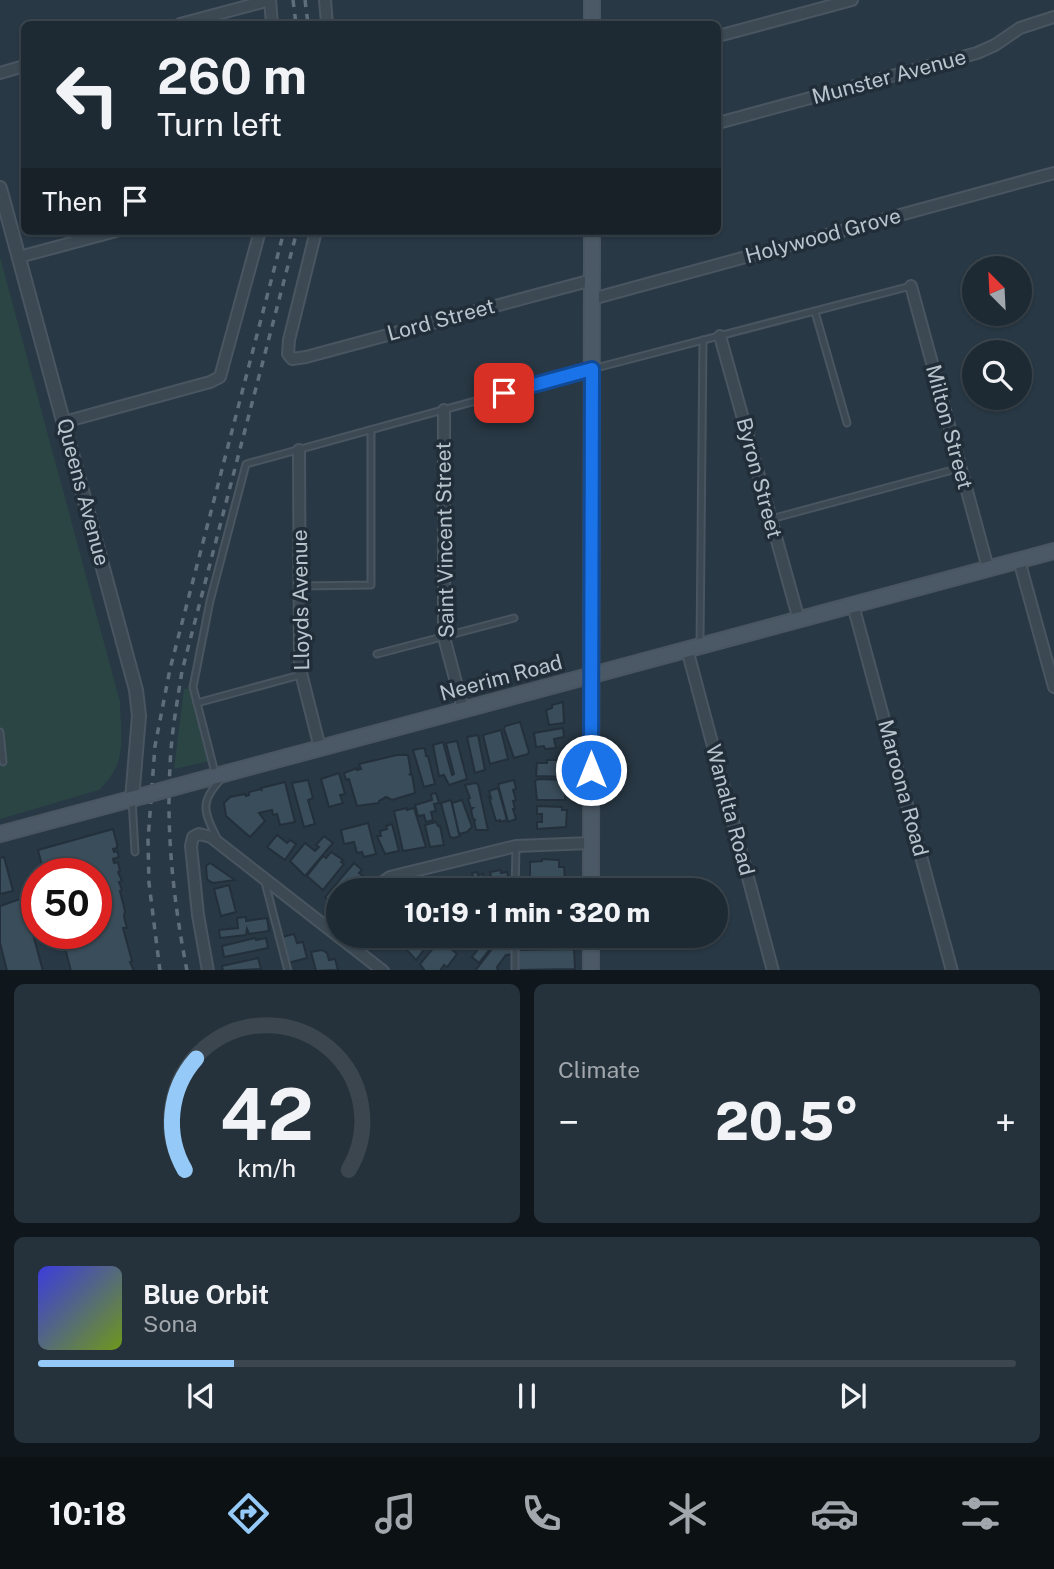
<!DOCTYPE html>
<html lang="en">
<head>
<meta charset="utf-8">
<style>
  :root { --surface:#1e2a33; --page:#26323b; --text:#f1f3f6; --muted:#a1a7ac; --line:#3c464e; --accent:#95c9f7 }
  body { margin:0; font-family:"Public Sans",sans-serif; background:var(--page); color:var(--text); height:100vh; display:flex; flex-direction:column; font-size:26px; white-space:nowrap }
  * { box-sizing:border-box; margin:0 }
  p { font-size:23px; color:var(--muted) }
  .icon { flex:none; width:38px; height:38px; fill:none; stroke:currentColor; stroke-width:2; stroke-linecap:round; stroke-linejoin:round }
  .map { position:relative; height:970px; overflow:hidden }
  .sheet { display:flex; flex-direction:column; gap:14px; padding:14px; background:#10171c; flex:1 }
  .sheet>* { flex:none }
  .guide { position:absolute; left:21px; top:21px; width:700px; height:214px; border-radius:10px; box-shadow:0 2px 5px #0004,0 0 0 2px var(--line); background:#1e2a33; color:var(--text); overflow:hidden }
  .needle { width:46px; rotate:336deg }
  .buttons { position:absolute; left:962px; top:256px; display:grid; gap:14px }
  .buttons a { display:grid; place-items:center; width:70px; height:70px; border-radius:50%; background:var(--surface); box-shadow:0 2px 5px #0004,0 0 0 2px var(--line); font-size:35px }
  .speed { position:absolute; left:21px; top:858px; display:flex; gap:14px; font-size:35px; font-weight:700; text-align:center }
  .speed>* { display:grid; place-content:center; width:91px; height:91px; border-radius:50%; background:var(--surface); box-shadow:0 2px 5px #0004,0 0 0 2px var(--line); line-height:1 }
  .speed .limit { border:10px solid #d22; background:#fff; color:#111 }
  .pin { position:absolute; display:grid; place-items:center; width:60px; height:60px; color:#fff; margin:-30px; border-radius:14px; box-shadow:0 4px 10px #0006 }
  .me { position:absolute; width:77px; margin:-38px; rotate:0deg; stroke-linejoin:round; filter:drop-shadow(0 0 5px #0008) }
  .turn { display:flex; align-items:center; gap:24px; height:147px; padding:0 21px; font-size:32px }
  .turn .icon { width:91px; height:91px; stroke-width:2.5 }
  .turn b { display:block; font-size:49px; line-height:60px }
  .then { display:flex; align-items:center; height:66px; padding:0 21px; background:#0003; gap:14px; font-size:26px }
  .big { font-size:52px; font-weight:800; line-height:1.1 }
  .sheet .card { flex:1; display:flex; flex-direction:column; justify-content:center; gap:10px; min-width:0; padding:0 24px; border-radius:10px; background:var(--page) }
  .sheet .dial { align-items:center; gap:0 }
  .dial svg { height:182px; overflow:visible; fill:none; stroke:var(--line); stroke-width:7; stroke-linecap:round; text-anchor:middle }
  .dial text { fill:var(--text); stroke:none }
  .song { display:flex; align-items:center; gap:21px }
  .cover { width:84px; height:84px; border-radius:10px; background:linear-gradient(135deg,hsl(240 70% 55%),hsl(80 70% 35%)) }
  .played { height:7px; border-radius:4px; background:linear-gradient(90deg,var(--accent) 20%,var(--line) 20%) }
  .keys { display:flex; justify-content:space-around; direction:ltr }
  .heat { display:flex; justify-content:space-between; align-items:center; font-size:38px; direction:ltr }
  .sheet .tiles { flex:1; display:grid; gap:14px; grid-template-columns:1fr 1fr }
  .card:last-child { grid-column:span 2 }
  .trip { position:absolute; left:326px; top:878px; width:402px; height:70px; border-radius:35px; background:var(--surface); box-shadow:0 2px 5px #0004,0 0 0 2px var(--line); font-weight:800; line-height:70px; text-align:center }
  .tabs { display:flex; height:112px; justify-content:space-around; align-items:center; background:#0c1114; color:var(--muted) }
  .tabs .icon { width:49px; height:49px }
  .tabs .on { color:var(--accent) }
  .tabs b { font-size:32px; color:var(--text) }
  .map>svg:first-child { display:block }
  .green { fill:#2a4544 }
  .building { fill:#3a4d5a; stroke:#23303b; stroke-width:2 }
  .lines { fill:none; stroke-linecap:round; stroke-linejoin:round }
  .service-casing { stroke:#495560; stroke-width:9 }
  .minor-casing { stroke:#495560; stroke-width:14 }
  .tertiary-casing { stroke:#495560; stroke-width:16 }
  .secondary-casing { stroke:#495560; stroke-width:18 }
  .service { stroke:#3c4953; stroke-width:5 }
  .minor { stroke:#3c4953; stroke-width:10 }
  .tertiary { stroke:#3c4953; stroke-width:12 }
  .secondary { stroke:#4b5966; stroke-width:14 }
  .rail { stroke:#5f6e7a; stroke-width:3.5; stroke-dasharray:7 7; stroke-linecap:butt }
  .secondary-bridge-casing { stroke:#495560; stroke-width:18; stroke-linecap:butt }
  .secondary-bridge { stroke:#4b5966; stroke-width:14 }
  .route-casing { stroke:#114b97; stroke-width:18 }
  .route { stroke:#1a73e8; stroke-width:12 }
  .labels { text-anchor:middle; stroke-width:7; stroke-linejoin:round; paint-order:stroke }
  .street-label { font-size:21px; fill:#bac4cd; stroke:#212e39 }
</style>
</head>
<body>
<div class="map">
<svg width="1054" height="971" viewBox="0 0 1054 971">
  <rect width="100%" height="100%" fill="#283844"/>
  <g class="green">
    <path d="M0 257 120 702C121 739 128 762 99 790L0 819Z"/>
    <polygon points="184,689 191,689 210,761 174,769"/>
  </g>
  <g class="building">
    <polygon points="563,702 564,723 549,725 546,710 552,708 552,705"/>
    <polygon points="520,722 529,752 528,754 514,758 504,729 505,726"/>
    <polygon points="563,728 564,737 554,739 556,748 545,749 544,746 536,747 534,733"/>
    <polygon points="501,730 508,759 490,764 483,735"/>
    <polygon points="478,735 485,770 475,773 467,737"/>
    <polygon points="457,741 467,779 449,785 444,775 439,776 433,745 443,742 452,775 454,774 446,743"/>
    <polygon points="423,748 425,749 426,756 428,756 435,784 424,787 413,750"/>
    <polygon points="397,755 408,755 411,773 409,775 412,774 415,793 392,800 386,797 379,801 379,803 357,806 349,779 346,780 344,773 357,768 357,770 361,769 359,764"/>
    <polygon points="547,760 563,760 563,765 567,765 567,777 536,776 537,763 547,763"/>
    <polygon points="339,773 345,794 340,795 343,803 329,807 321,779"/>
    <polygon points="538,779 567,780 565,800 537,800 535,781"/>
    <polygon points="308,780 313,798 308,800 315,824 304,827 292,783"/>
    <polygon points="514,780 516,789 513,790 516,800 513,801 515,809 513,809 516,819 508,822 498,784"/>
    <polygon points="285,782 295,822 280,825 277,814 273,815 272,810 259,813 265,821 250,837 226,816 224,803 230,797 245,794 246,796 249,795 249,792 261,789 262,791 261,788"/>
    <polygon points="475,783 478,784 488,830 476,830 474,820 476,820 473,819 471,810 473,808 471,808 468,799 470,798 465,785"/>
    <polygon points="498,788 507,820 500,822 500,820 496,821 489,797 491,798 489,791"/>
    <polygon points="436,793 439,803 434,804 436,811 431,812 433,820 426,822 424,815 418,816 415,805 432,800 431,794"/>
    <polygon points="451,800 460,836 454,838 450,837 441,803"/>
    <polygon points="462,800 472,827 467,832 459,834 452,803"/>
    <polygon points="537,806 562,807 562,810 567,810 566,827 537,829 537,822 542,822 542,814 537,814"/>
    <polygon points="407,808 407,810 414,808 426,847 403,851 394,811"/>
    <polygon points="436,822 438,826 440,826 444,845 430,847 425,825"/>
    <polygon points="368,823 376,854 364,857 362,852 357,853 354,842 344,844 341,830"/>
    <polygon points="392,824 399,851 385,854 377,836 381,836 380,831 387,829 386,826"/>
    <polygon points="113,829 117,844 117,848 113,849 114,852 117,851 119,857 113,859 114,863 118,862 119,867 120,871 118,872 122,881 119,882 122,890 120,891 125,911 124,917 127,928 123,928 132,961 130,962 134,971 71,971 61,933 96,933 96,873 44,873 38,850"/>
    <polygon points="277,835 287,843 290,840 296,844 285,860 267,847"/>
    <polygon points="324,836 333,843 305,876 290,861 305,843 315,851 319,847 316,845"/>
    <polygon points="331,852 343,860 341,862 344,864 323,890 307,876 323,856 326,858"/>
    <polygon points="4,857 13,891 0,894 0,858"/>
    <polygon points="542,859 559,860 559,867 564,867 565,880 530,877 530,862 542,861"/>
    <polygon points="210,863 235,880 213,883 209,881 207,879 206,866"/>
    <polygon points="354,863 362,870 359,873 363,876 352,891 346,888 338,891 336,906 325,897"/>
    <polygon points="501,870 501,873 507,872 511,886 494,890 490,872"/>
    <polygon points="477,872 478,875 483,874 487,888 485,891 471,891 469,878 473,876 472,873"/>
    <polygon points="532,882 564,882 564,890 533,891"/>
    <polygon points="229,885 236,912 221,916 214,889"/>
    <polygon points="23,898 43,971 7,971 0,943 0,906"/>
    <polygon points="246,917 246,921 267,918 269,931 249,934 247,929 246,935 220,938 219,930 238,928 237,918"/>
    <polygon points="294,934 297,943 303,942 307,958 288,963 282,937"/>
    <polygon points="412,936 420,936 429,943 416,960 404,947"/>
    <polygon points="502,936 507,940 512,940 513,954 506,955 497,967 498,971 475,971"/>
    <polygon points="518,936 574,936 574,949 518,950"/>
    <polygon points="255,938 256,940 266,938 268,948 224,957 222,946"/>
    <polygon points="439,941 446,946 447,945 457,954 447,967 444,965 440,971 425,971 420,964"/>
    <polygon points="482,944 489,950 479,963 472,957"/>
    <polygon points="574,949 575,969 518,970 518,950"/>
    <polygon points="322,950 327,953 329,960 335,959 338,970 316,971 311,952"/>
    <polygon points="258,958 261,969 223,971 222,966"/>
  </g>
  <g class="lines">
    <g class="service-casing">
      <g id="service">
        <polyline points="815,312 847,423"/>
        <polyline points="771,519 960,468"/>
        <polyline points="300,586 371,585 371,430"/>
        <polyline points="700,645 703,340"/>
        <polyline points="377,654 514,618"/>
        <polyline points="197,703 300,675"/>
        <polyline points="0,732 3,762"/>
        <polyline points="214,769 193,687 210,601 246,464 592,369 911,286"/>
        <polyline points="132,799 135,852"/>
        <path d="M216 836C202 809 201 800 223 777"/>
        <polyline points="265,882 288,971"/>
        <polyline points="515,891 516,846"/>
        <polyline points="515,971 515,936"/>
      </g>
    </g>
    <g class="minor-casing">
      <g id="minor">
        <polyline points="270,0 272,24"/>
        <polyline points="325,0 327,24"/>
        <polyline points="180,24 270,0"/>
        <polyline points="718,36 852,0"/>
        <polyline points="0,73 24,66"/>
        <polyline points="718,123 977,53 995,45 1020,28 1054,17"/>
        <polyline points="316,231 289,340 288,354 292,359 306,357 592,280"/>
        <polyline points="19,257 116,231"/>
        <polyline points="911,286 988,568"/>
        <polyline points="592,299 1054,173"/>
        <polyline points="720,336 799,620"/>
        <polyline points="444,410 444,637 463,709"/>
        <polyline points="64,422 210,382 220,377 260,231"/>
        <polyline points="299,450 300,669 320,748"/>
        <polyline points="1019,560 1054,687"/>
        <polyline points="853,605 952,971"/>
        <polyline points="687,649 773,971"/>
        <polyline points="370,891 390,877 516,846 591,843"/>
        <polyline points="338,936 383,971"/>
        <polyline points="208,971 198,915 191,846 193,837 199,834 211,837 338,936"/>
      </g>
    </g>
    <g class="tertiary-casing">
      <polyline id="tertiary" points="0,188 136,690 139,716 132,799"/>
    </g>
    <g class="secondary-casing">
      <g id="secondary">
        <polyline points="592,24 592,0"/>
        <polyline points="175,787 1054,551"/>
        <polyline points="0,834 146,795"/>
        <polyline points="591,891 592,231"/>
        <polyline points="591,936 591,971"/>
      </g>
    </g>
    <use href="#service" class="service"/>
    <use href="#minor" class="minor"/>
    <use href="#tertiary" class="tertiary"/>
    <use href="#secondary" class="secondary"/>
    <g class="rail">
      <polyline points="293,0 296,24"/>
      <polyline points="305,0 308,24"/>
      <polyline points="160,971 149,883 148,840 155,746 170,669 284,231"/>
      <path d="M187 971C174 904 166 835 170 767 171 735 177 703 182 671L297 231"/>
    </g>
    <g class="secondary-bridge-casing">
      <polyline id="secondary-bridge" points="146,795 175,787"/>
    </g>
    <use href="#secondary-bridge" class="secondary-bridge"/>
  </g>
  <g class="lines">
    <g class="route-casing">
      <polyline id="route" points="504,393 592,369 591,770"/>
    </g>
    <use href="#route" class="route"/>
  </g>
  <g class="labels">
    <g class="street-label">
      <text transform="translate(889 77) rotate(-15)" y="7">Munster Avenue</text>
      <text transform="translate(823 236) rotate(-15)" y="7">Holywood Grove</text>
      <text transform="translate(441 320) rotate(-15)" y="7">Lord Street</text>
      <text transform="translate(949 427) rotate(75)" y="7">Milton Street</text>
      <text transform="translate(759 478) rotate(75)" y="7">Byron Street</text>
      <text transform="translate(83 492) rotate(75)" y="7">Queens Avenue</text>
      <text transform="translate(445 540) rotate(-91)" y="7">Saint Vincent Street</text>
      <text transform="translate(301 600) rotate(-91)" y="7">Lloyds Avenue</text>
      <text transform="translate(501 678) rotate(-15)" y="7">Neerim Road</text>
      <text transform="translate(903 788) rotate(75)" y="7">Maroona Road</text>
      <text transform="translate(730 810) rotate(75)" y="7">Wanalta Road</text>
    </g>
  </g>
</svg>
<div class="buttons">
<a><svg class="needle" viewBox="-14 -14 28 28"><path d="M0-13l5 13h-10z" fill="#e53935"/><path d="M0 13l5-13h-10z" fill="#a1a7ac"/></svg></a>
<a><svg class="icon" aria-label="search" viewBox="0 0 24 24"><circle cx="10" cy="10" r="6"/><path d="M15 15l6 6"/></svg></a>
</div>
<div class="speed"><div class="limit">50</div></div>
<div class="pin" style="left:504px;top:393px;background:#d93025"><svg class="icon" aria-label="arrive" viewBox="0 0 24 24"><path d="M6 21V4h12l-3 4 3 4H6"/></svg></div>
<svg class="me" style="left:591px;top:770px" viewBox="-20 -20 40 40"><circle r="17" fill="#1a73e8" stroke="#fff" stroke-width="3"/><path d="M0-11L8 9 0 5-8 9z" fill="#fff"/></svg>
<div class="trip">10:19 · 1 min · 320 m</div>
<div class="guide">
<div class="turn"><svg class="icon" aria-label="left" viewBox="0 0 24 24"><path d="M17 20v-9H6M10 6l-5 5 5 5"/></svg><div><b>260 m</b>Turn left</div></div>
<div class="then">Then<svg class="icon" aria-label="arrive" viewBox="0 0 24 24"><path d="M6 21V4h12l-3 4 3 4H6"/></svg></div>
</div>
</div>
<section class="sheet">
<div class="tiles">
<div class="card dial"><svg viewBox="0 0 100 80">
<path d="M14 69A42 42 0 1 1 86 69"/>
<path d="M14 69A42 42 0 0 1 19 20" stroke="#95c9f7"/>
<text x="50" y="56" font-size="32" font-weight="700">42</text>
<text x="50" y="72" font-size="11">km/h</text>
</svg></div>
<div class="card"><p>Climate</p>
<div class="heat"><a>−</a><b class="big">20.5°</b><a>+</a></div>
</div>
<div class="card">
<div class="song"><i class="cover"></i><div><b>Blue Orbit</b><p>Sona</p></div></div>
<div class="played"></div>
<div class="keys"><svg class="icon" aria-label="previous" viewBox="0 0 24 24"><path d="M18 5L8 12l10 7zM5 5v14"/></svg><svg class="icon" aria-label="pause" viewBox="0 0 24 24"><path d="M8 5v14M16 5v14"/></svg><svg class="icon" aria-label="next" viewBox="0 0 24 24"><path d="M6 5l10 7-10 7zM19 5v14"/></svg></div>
</div>
</div>
</section>
<nav class="tabs">
<b>10:18</b>
<svg class="icon on" aria-label="directions" viewBox="0 0 24 24"><path d="M12 3l9 9-9 9-9-9zM9 14v-3h6M13 9l2 2-2 2"/></svg>
<svg class="icon" aria-label="music" viewBox="0 0 24 24"><path d="M9 18V5l10-2v13"/><circle cx="6" cy="18" r="3"/><circle cx="16" cy="16" r="3"/></svg>
<svg class="icon" aria-label="phone" viewBox="0 0 24 24"><path d="M5 4h4l2 5-3 2q2 4 5 5l2-3 5 2v4C11 20 4 13 5 4z"/></svg>
<svg class="icon" aria-label="climate" viewBox="0 0 24 24"><path d="M12 3v18M4 7l16 10M4 17L20 7"/></svg>
<svg class="icon" aria-label="car" viewBox="0 0 24 24"><path d="M5 17H2v-5l4-1 3-4h7l3 4 3 1v5h-3M9 17h6M6 11h13"/><circle cx="7" cy="17" r="2"/><circle cx="17" cy="17" r="2"/></svg>
<svg class="icon" aria-label="filters" viewBox="0 0 24 24"><path d="M4 7h16M4 17h16"/><circle cx="9" cy="7" r="2"/><circle cx="15" cy="17" r="2"/></svg>
</nav>
</body>
</html>
